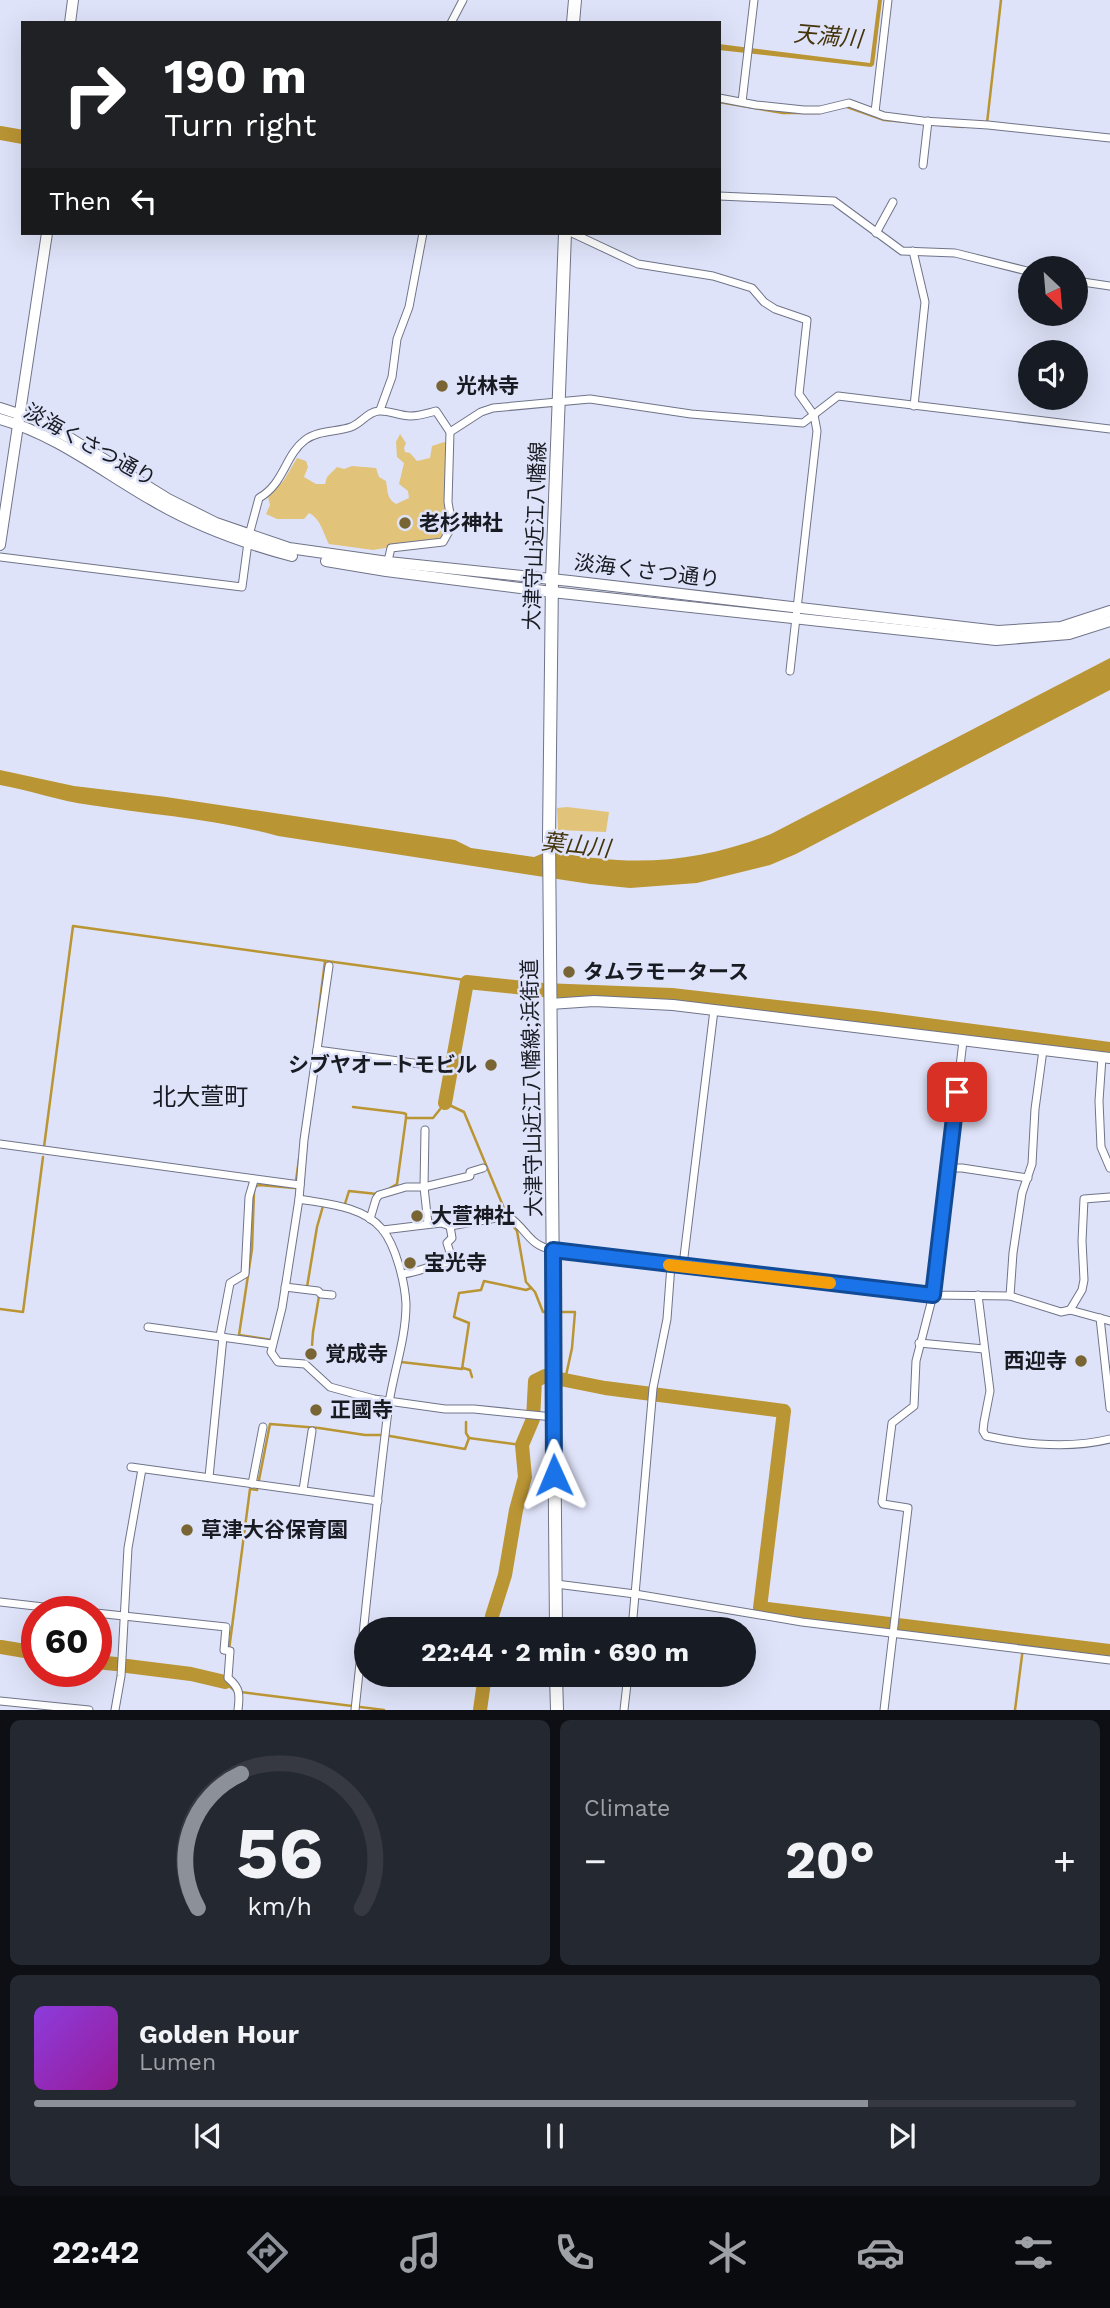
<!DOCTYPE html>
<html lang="en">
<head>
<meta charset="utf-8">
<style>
  :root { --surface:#171b24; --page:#242831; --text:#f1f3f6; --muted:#9ea1a6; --line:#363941; --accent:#8c9099 }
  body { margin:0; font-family:"Work Sans","Noto Sans JP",sans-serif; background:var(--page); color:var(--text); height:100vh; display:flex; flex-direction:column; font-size:26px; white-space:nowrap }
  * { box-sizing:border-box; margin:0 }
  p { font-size:23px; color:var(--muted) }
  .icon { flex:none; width:38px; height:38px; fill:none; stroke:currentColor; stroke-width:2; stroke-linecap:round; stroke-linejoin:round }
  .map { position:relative; height:1710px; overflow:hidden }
  .drawer { display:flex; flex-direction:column; gap:10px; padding:10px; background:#0d0f14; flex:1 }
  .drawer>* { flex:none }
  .hud { position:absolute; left:21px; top:21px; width:700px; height:214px; border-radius:0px; box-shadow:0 7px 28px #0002; background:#202124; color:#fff; overflow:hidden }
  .needle { width:46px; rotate:154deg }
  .buttons { position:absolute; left:1018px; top:256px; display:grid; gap:14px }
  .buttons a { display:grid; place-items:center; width:70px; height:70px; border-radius:50%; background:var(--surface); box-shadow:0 7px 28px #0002; font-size:35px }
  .speed { position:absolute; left:21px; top:1596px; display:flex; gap:14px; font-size:35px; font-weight:700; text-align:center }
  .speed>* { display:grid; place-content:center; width:91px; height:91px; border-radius:50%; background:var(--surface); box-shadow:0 7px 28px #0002; line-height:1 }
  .speed .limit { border:10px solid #d22; background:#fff; color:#111 }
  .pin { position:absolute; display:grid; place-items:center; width:60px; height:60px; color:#fff; margin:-30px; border-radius:14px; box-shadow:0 4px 10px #0006 }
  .me { position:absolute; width:77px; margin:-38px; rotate:359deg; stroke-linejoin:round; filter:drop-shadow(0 0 5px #0008) }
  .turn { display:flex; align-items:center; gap:24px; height:147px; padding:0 28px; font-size:32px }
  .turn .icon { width:91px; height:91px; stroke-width:2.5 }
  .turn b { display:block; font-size:49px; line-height:60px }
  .then { display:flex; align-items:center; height:66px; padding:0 28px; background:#0003; gap:14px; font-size:26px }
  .big { font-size:52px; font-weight:700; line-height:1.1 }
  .drawer .tile { flex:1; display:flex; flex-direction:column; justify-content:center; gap:10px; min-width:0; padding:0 24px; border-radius:10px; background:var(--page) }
  .drawer .dial { align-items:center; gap:0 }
  .dial svg { height:182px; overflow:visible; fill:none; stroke:var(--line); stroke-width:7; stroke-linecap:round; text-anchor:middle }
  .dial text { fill:var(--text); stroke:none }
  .song { display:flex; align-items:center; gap:21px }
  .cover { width:84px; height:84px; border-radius:10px; background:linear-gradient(135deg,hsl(270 70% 55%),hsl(300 70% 35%)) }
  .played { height:7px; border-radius:4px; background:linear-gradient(90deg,var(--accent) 80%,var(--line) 80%) }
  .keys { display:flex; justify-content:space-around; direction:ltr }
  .heat { display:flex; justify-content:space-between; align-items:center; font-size:38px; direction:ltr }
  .drawer .tiles { flex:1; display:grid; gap:10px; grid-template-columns:1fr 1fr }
  .tile:last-child { grid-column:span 2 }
  .trip { position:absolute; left:354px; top:1617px; width:402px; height:70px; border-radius:35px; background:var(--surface); box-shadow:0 7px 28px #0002; font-weight:700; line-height:70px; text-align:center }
  .dock { display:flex; height:112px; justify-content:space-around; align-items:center; background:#090b0e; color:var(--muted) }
  .dock .icon { width:49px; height:49px }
  .dock .current { color:var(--accent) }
  .dock b { font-size:32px; color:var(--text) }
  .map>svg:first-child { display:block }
  .green { fill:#e2c37a }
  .water { fill:#ba9534 }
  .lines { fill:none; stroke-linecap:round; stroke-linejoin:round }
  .stream { stroke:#ba9534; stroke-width:2.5 }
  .river { stroke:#ba9534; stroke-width:14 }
  .street-casing { stroke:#707488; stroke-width:9 }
  .secondary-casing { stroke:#707488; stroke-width:12 }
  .primary-casing { stroke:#707488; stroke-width:14 }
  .street { stroke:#fff; stroke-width:7 }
  .secondary { stroke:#fff; stroke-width:10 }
  .primary { stroke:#fff; stroke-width:12 }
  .route-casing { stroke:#114b97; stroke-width:18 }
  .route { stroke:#1a73e8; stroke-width:12 }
  .slow { stroke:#f59e0b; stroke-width:12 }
  .poi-dot { fill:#796534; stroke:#dfe3f9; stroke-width:2.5 }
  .labels { text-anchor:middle; stroke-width:5; stroke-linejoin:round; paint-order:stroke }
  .poi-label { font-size:21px; font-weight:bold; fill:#191b23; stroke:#dfe3f9; text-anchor:start }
  .street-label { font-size:21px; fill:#191b23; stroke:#dfe3f9 }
  .water-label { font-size:23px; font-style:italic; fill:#45350c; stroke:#dfe3f9 }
  .quarter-label { font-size:24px; fill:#191b23; stroke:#dfe3f9 }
</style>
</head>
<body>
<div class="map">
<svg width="1110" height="1710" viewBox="0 0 1110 1710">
  <rect width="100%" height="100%" fill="#dfe3f9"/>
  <g class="green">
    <path d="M400 434 406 443 404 448 405 452 410 453 417 461 430 458 432 446 444 442 447 443V523L440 539 373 550 329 544C323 533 321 519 309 513L304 519H277L266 514 270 505 268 497 284 480 297 458 306 461 308 467 304 477 316 484H325L327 477 337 467 344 469 352 466 376 468 379 477 386 481C388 491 386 498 396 504L409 498 408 491 399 484 404 463 397 457 396 442Z"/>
    <polygon points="567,807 609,812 606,832 558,830 557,808"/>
  </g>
  <g class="water">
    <polygon points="878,0 882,0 874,65 871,67 719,50 719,44 870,63"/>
    <path d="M1110 658V690L796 854 770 865 697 883 630 888 590 884 278 836C216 819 153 815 90 805 59 801 30 790 0 785V770L74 786 166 797 455 840 471 848 534 857 546 852H555C633 867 697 863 771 834Z"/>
  </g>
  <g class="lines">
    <g class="stream">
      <polyline points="719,102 783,113 820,113"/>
      <polyline points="847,107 884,120 963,127"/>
      <polyline points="987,123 1001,0"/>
      <polyline points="315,1041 325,961"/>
      <polyline points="353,1107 403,1113 406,1114 406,1118 433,1118 445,1103 464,1112 506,1213"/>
      <polyline points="44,1147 73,926 465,980 467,982"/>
      <polyline points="390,1188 397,1184 406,1118"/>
      <polyline points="344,1207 349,1191 377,1194"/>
      <polyline points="510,1222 517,1231 526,1282 535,1292 543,1312 550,1312"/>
      <polyline points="307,1287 317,1227 323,1206"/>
      <polyline points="0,1309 23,1312 43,1157"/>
      <polyline points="557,1312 575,1312 572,1348 565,1380"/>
      <polyline points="272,1340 239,1335 252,1249 254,1192 255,1187 259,1185 295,1188 299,1159"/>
      <polyline points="306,1361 311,1359 313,1332 319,1296"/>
      <polyline points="401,1362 462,1369 469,1323 454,1317 459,1293 481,1290 484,1281 526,1290 531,1288"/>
      <polyline points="463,1368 470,1370 472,1377"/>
      <polyline points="466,1422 466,1433 469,1438"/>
      <polyline points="229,1650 250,1489 257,1490 270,1424 319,1428 365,1435 384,1435 465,1449 469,1438 522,1445"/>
      <polyline points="225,1678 225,1682 235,1691"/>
      <polyline points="241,1692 384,1710"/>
      <polyline points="1015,1710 1024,1640"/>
    </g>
    <g class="river">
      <polyline points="0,133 23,137"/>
      <polyline points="445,1103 467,982 543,990 672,995 874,1018 1110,1049"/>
      <polyline points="490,1629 492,1616 505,1575 516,1510 525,1477 522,1445 533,1419 535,1381 545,1376 605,1388 784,1411 760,1608 1110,1651"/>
      <polyline points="1,1647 31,1652"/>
      <polyline points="96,1662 116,1664"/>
      <polyline points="127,1666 191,1674 225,1682"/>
      <polyline points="480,1710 485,1675"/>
    </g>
    <g class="street-casing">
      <g id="street">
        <polyline points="451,23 463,0"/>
        <polyline points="719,98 756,105 804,110 820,110 849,103 884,116 923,121 988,125 1110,138"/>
        <polyline points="742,102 754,0"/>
        <polyline points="875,112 888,0"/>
        <polyline points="923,165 928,121"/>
        <polyline points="719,196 834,201 902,251 955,253 1031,272"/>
        <polyline points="572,233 638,264 713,276 752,288 764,302 775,309 807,320 799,394 814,415 817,431 790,671"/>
        <polyline points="876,233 893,202"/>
        <polyline points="913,251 925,302 914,406"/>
        <polyline points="1076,281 1110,286"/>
        <polyline points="380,410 392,377 397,339 409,307 423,233"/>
        <polyline points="450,432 481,412 493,408 590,399 691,414 803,423 838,396 1110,429"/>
        <path d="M0 557 242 587 249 535 259 498C284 484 285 455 305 440 318 430 337 432 351 427 362 423 367 412 379 411 388 410 400 416 410 416 419 416 428 413 436 411L450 432 448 502 452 526 443 542 391 548 387 565"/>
        <polyline points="329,966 304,1140 299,1199 282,1308 271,1352 278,1362 305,1364 330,1387 374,1399 445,1409 474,1409 553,1417"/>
        <polyline points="317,1050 443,1067"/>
        <polyline points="1102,1057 1099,1101 1101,1147 1110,1168"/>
        <polyline points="425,1130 424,1187 428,1224"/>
        <polyline points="0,1144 300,1185"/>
        <polyline points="947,1168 962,1168 1028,1178"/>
        <path d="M299 1199C327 1204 363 1206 382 1229 396 1246 405 1283 406 1304 406 1339 394 1370 389 1403 376 1505 366 1608 355 1710"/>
        <polyline points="370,1219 376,1199 379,1195 406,1187 424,1187 470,1176 470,1172 483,1168"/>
        <path d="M383 1230 441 1223 450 1226 508 1216C528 1230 528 1245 553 1250L933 1295 1010 1296 1061 1312 1070 1310 1110 1321"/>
        <polyline points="683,1265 714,1010"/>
        <path d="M403 1274C424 1271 431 1264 453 1262L447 1243 452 1238 450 1226"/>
        <polyline points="285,1287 318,1291 321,1294 332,1295"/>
        <path d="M978 1295 990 1391 984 1422 983 1431 986 1436C1027 1445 1069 1449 1110 1439"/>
        <polyline points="1010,1296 1013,1253 1022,1193 1032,1164 1035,1109 1043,1050"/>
        <polyline points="1070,1310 1082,1290 1084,1280 1082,1241 1084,1199 1110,1197"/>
        <polyline points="1100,1318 1110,1408"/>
        <polyline points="148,1327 272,1344"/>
        <polyline points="220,1336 230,1283 245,1274 249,1197 254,1180"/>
        <polyline points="919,1343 984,1349"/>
        <polyline points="131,1467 378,1501"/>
        <polyline points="209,1477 223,1337"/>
        <polyline points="252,1484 263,1427"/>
        <polyline points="303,1490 312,1431"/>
        <polyline points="556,1584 635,1594 802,1622 1110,1660"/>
        <polyline points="0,1602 87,1612"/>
        <path d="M96 1613 226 1627 224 1650 230 1651 228 1678C240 1688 240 1694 238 1710"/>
        <polyline points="632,1629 653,1388 667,1319 671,1265"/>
        <polyline points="0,1701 89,1710"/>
        <polyline points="115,1710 121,1676 128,1548 142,1469"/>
        <polyline points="624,1710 628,1675"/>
        <polyline points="884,1710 908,1508 883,1504 882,1502 892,1423 914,1406 916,1361 933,1295 963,1041"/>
      </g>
    </g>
    <g class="secondary-casing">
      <g id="secondary">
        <polyline points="70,23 73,0"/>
        <polyline points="0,408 34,419 70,438 168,499 216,523 289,548 388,562 570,581 998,631 1061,627 1110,611"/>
        <path d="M0 419C55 434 103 472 152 500 196 526 243 543 292 556"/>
        <polyline points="0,545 47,233"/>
        <polyline points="326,561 386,571 552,592 996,640 1069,634 1110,621"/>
        <polyline points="550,1004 594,1001 673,1005 1110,1058"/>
      </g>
    </g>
    <g class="primary-casing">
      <g id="primary">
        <polyline points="573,23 575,0"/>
        <polyline points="556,1629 549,837 552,579 565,233"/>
        <polyline points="556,1675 557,1710"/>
      </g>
    </g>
    <use href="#street" class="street"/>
    <use href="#secondary" class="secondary"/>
    <use href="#primary" class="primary"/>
  </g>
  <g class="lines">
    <g class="route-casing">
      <polyline id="route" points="554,1475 553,1250 933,1295 957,1092"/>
    </g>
    <use href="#route" class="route"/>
    <polyline class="slow" points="669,1265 830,1283"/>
  </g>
  <g class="poi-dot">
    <circle cx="442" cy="386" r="7"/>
    <circle cx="405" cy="523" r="7"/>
    <circle cx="569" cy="972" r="7"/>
    <circle cx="491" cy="1065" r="7"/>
    <circle cx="417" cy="1216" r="7"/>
    <circle cx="410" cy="1263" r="7"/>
    <circle cx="311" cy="1354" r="7"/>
    <circle cx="1081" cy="1361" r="7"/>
    <circle cx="316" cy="1410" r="7"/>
    <circle cx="187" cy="1530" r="7"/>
  </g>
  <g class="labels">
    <g class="poi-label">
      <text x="456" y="393">光林寺</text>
      <text x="419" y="530">老杉神社</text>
      <text x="583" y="979">タムラモータース</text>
      <text x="477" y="1072" text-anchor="end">シブヤオートモビル</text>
      <text x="431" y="1223">大萱神社</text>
      <text x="424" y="1270">宝光寺</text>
      <text x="325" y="1361">覚成寺</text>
      <text x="1067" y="1368" text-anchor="end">西迎寺</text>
      <text x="330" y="1417">正國寺</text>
      <text x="201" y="1537">草津大谷保育園</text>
    </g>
    <g class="street-label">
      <text transform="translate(90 445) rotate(29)" y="7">淡海くさつ通り</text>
      <text transform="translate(535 536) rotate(-88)" y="7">大津守山近江八幡線</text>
      <text transform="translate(647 571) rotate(7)" y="7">淡海くさつ通り</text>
      <text transform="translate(532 1088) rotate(-91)" y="7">大津守山近江八幡線;浜街道</text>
    </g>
    <g class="water-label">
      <text transform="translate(828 36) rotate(5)" y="8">天満川</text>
      <text transform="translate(576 845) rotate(6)" y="8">葉山川</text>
    </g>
    <g class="quarter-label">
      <text x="200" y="1105">北大萱町</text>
    </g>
  </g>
</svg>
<div class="buttons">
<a><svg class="needle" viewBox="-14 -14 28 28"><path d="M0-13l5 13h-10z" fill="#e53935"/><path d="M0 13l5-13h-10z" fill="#9ea1a6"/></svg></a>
<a><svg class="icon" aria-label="sound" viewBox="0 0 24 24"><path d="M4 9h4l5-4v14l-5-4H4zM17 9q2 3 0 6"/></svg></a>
</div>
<div class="speed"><div class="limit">60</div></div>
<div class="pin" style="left:957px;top:1092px;background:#d93025"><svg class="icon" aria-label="arrive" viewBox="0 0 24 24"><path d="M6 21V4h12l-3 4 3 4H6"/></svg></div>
<svg class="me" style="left:554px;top:1475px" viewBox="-20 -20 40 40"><path d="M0-17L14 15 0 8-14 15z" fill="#1a73e8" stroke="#fff" stroke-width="4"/></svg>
<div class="trip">22:44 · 2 min · 690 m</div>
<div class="hud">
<div class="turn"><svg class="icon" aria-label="right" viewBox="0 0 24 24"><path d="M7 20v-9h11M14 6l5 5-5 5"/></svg><div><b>190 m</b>Turn right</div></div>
<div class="then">Then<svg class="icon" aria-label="left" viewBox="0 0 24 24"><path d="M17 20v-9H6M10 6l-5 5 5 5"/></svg></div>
</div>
</div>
<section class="drawer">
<div class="tiles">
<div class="tile dial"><svg viewBox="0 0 100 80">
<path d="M14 69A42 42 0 1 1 86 69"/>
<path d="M14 69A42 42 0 0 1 33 10" stroke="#8c9099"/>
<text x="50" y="56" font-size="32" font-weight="700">56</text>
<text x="50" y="72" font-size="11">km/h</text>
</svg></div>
<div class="tile"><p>Climate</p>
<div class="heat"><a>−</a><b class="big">20°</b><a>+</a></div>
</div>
<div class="tile">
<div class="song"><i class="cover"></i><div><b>Golden Hour</b><p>Lumen</p></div></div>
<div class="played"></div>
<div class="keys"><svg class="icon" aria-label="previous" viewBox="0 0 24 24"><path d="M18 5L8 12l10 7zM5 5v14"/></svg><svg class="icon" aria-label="pause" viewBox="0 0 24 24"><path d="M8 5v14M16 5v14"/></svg><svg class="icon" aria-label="next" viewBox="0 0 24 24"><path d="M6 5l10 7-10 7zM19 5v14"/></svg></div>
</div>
</div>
</section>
<nav class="dock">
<b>22:42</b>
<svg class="icon current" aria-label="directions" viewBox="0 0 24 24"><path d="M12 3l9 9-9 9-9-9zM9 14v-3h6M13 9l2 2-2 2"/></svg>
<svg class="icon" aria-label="music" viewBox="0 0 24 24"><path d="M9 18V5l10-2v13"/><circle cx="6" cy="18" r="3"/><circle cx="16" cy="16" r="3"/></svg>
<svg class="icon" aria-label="phone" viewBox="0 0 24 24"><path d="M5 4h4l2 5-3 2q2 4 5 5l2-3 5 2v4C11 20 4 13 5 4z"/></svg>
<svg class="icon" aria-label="climate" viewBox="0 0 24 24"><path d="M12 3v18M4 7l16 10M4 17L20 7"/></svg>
<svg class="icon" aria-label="car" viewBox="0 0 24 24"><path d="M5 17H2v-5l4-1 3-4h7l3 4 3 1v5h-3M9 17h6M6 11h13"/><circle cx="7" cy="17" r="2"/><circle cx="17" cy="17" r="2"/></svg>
<svg class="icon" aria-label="filters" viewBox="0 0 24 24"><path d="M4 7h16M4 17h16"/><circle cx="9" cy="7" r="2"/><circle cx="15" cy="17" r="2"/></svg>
</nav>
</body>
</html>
